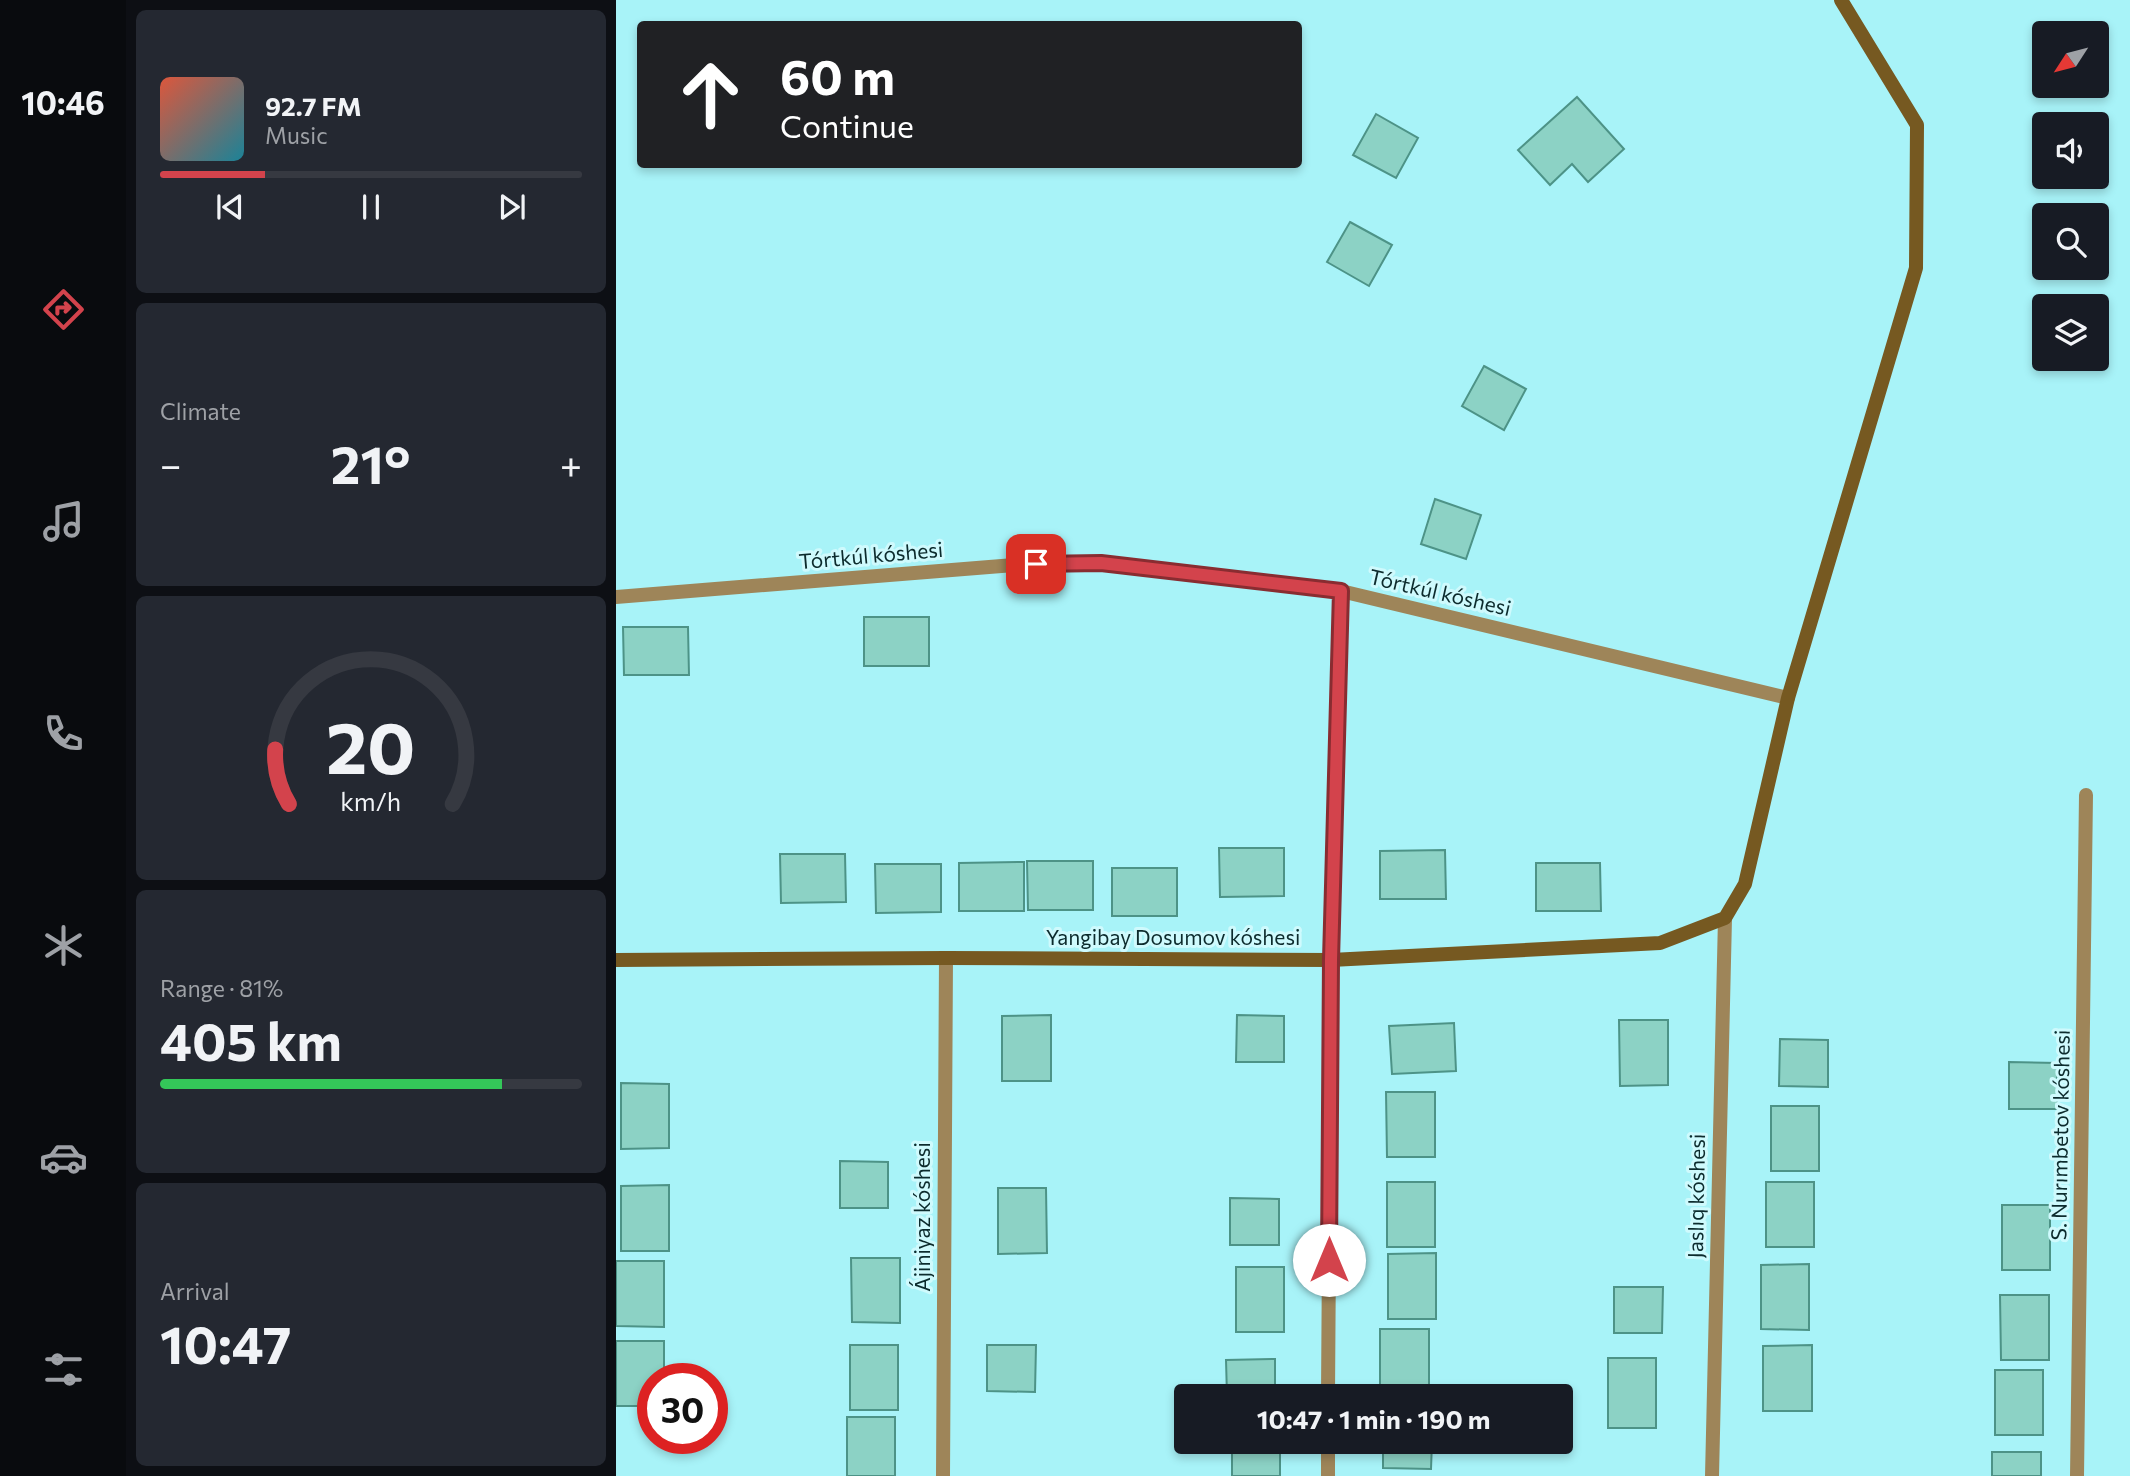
<!DOCTYPE html>
<html lang="en">
<head>
<meta charset="utf-8">
<style>
  :root { --surface:#171b24; --page:#242831; --text:#f1f3f6; --muted:#9ea1a6; --line:#363941; --accent:#d3434c }
  body { margin:0; font-family:Commissioner,sans-serif; background:var(--page); color:var(--text); height:100vh; display:flex; flex-direction:column; font-size:26px; white-space:nowrap }
  * { box-sizing:border-box; margin:0 }
  p { font-size:23px; color:var(--muted) }
  .icon { flex:none; width:38px; height:38px; fill:none; stroke:currentColor; stroke-width:2; stroke-linecap:round; stroke-linejoin:round }
  .map { position:relative; flex:1; overflow:hidden }
  .panel { display:flex; flex-direction:column; gap:10px; padding:10px; background:#0d0f14; width:490px }
  .panel>* { flex:none }
  .top-card { position:absolute; left:21px; top:21px; width:665px; height:147px; border-radius:7px; box-shadow:0 4px 10px #0003; background:#202124; color:#fff; overflow:hidden }
  .needle { width:46px; rotate:234deg }
  .controls { position:absolute; left:1416px; top:21px; display:grid; gap:14px }
  .controls a { display:grid; place-items:center; width:77px; height:77px; border-radius:7px; background:var(--surface); box-shadow:0 4px 10px #0003; font-size:35px }
  .speed { position:absolute; left:21px; top:1363px; display:flex; gap:14px; font-size:35px; font-weight:700; text-align:center }
  .speed>* { display:grid; place-content:center; width:91px; height:91px; border-radius:50%; background:var(--surface); box-shadow:0 4px 10px #0003; line-height:1 }
  .speed .limit { border:10px solid #d22; background:#fff; color:#111 }
  .pin { position:absolute; display:grid; place-items:center; width:60px; height:60px; color:#fff; margin:-30px; border-radius:14px; box-shadow:0 4px 10px #0006 }
  .me { position:absolute; width:77px; margin:-38px; rotate:0deg; stroke-linejoin:round; filter:drop-shadow(0 0 5px #0008) }
  .turn { display:flex; align-items:center; gap:24px; height:147px; padding:0 28px; font-size:32px }
  .turn .icon { width:91px; height:91px; stroke-width:2.5 }
  .turn b { display:block; font-size:49px; line-height:60px }
  .big { font-size:52px; font-weight:700; line-height:1.1 }
  .panel .tile { flex:1; display:flex; flex-direction:column; justify-content:center; gap:10px; min-width:0; padding:0 24px; border-radius:10px; background:var(--page) }
  .panel .dial { align-items:center; gap:0 }
  .dial svg { height:182px; overflow:visible; fill:none; stroke:var(--line); stroke-width:7; stroke-linecap:round; text-anchor:middle }
  .dial text { fill:var(--text); stroke:none }
  .song { display:flex; align-items:center; gap:21px }
  .cover { width:84px; height:84px; border-radius:10px; background:linear-gradient(135deg,hsl(10 70% 55%),hsl(190 70% 35%)) }
  .played { height:7px; border-radius:4px; background:linear-gradient(90deg,var(--accent) 25%,var(--line) 25%) }
  .keys { display:flex; justify-content:space-around; direction:ltr }
  .heat { display:flex; justify-content:space-between; align-items:center; font-size:38px; direction:ltr }
  .charge { height:10px; border-radius:5px; background:linear-gradient(90deg,#34c759 81%,var(--line) 0) }
  .trip { position:absolute; left:558px; top:1384px; width:399px; height:70px; border-radius:7px; background:var(--surface); box-shadow:0 4px 10px #0003; font-weight:700; line-height:70px; text-align:center }
  main { display:flex; flex:1; min-height:0 }
  .tab-bar { display:flex; flex-direction:column; width:126px; justify-content:space-around; align-items:center; background:#090b0e; color:var(--muted) }
  .tab-bar .icon { width:49px; height:49px }
  .tab-bar .active { color:var(--accent) }
  .tab-bar b { font-size:32px; color:var(--text) }
  .map>svg:first-child { display:block }
  .building { fill:#8cd2c5; stroke:#4d9387; stroke-width:2 }
  .lines { fill:none; stroke-linecap:round; stroke-linejoin:round }
  .street { stroke:#9e8559; stroke-width:14 }
  .secondary { stroke:#765921; stroke-width:14 }
  .route-casing { stroke:#892c31; stroke-width:18 }
  .route { stroke:#d3434c; stroke-width:12 }
  .labels { text-anchor:middle; stroke-width:6; stroke-linejoin:round; paint-order:stroke }
  .street-label { font-size:21px; fill:#0c2b2d; stroke:#cffafd }
</style>
</head>
<body>
<main>
<nav class="tab-bar">
<b>10:46</b>
<svg class="icon active" aria-label="directions" viewBox="0 0 24 24"><path d="M12 3l9 9-9 9-9-9zM9 14v-3h6M13 9l2 2-2 2"/></svg>
<svg class="icon" aria-label="music" viewBox="0 0 24 24"><path d="M9 18V5l10-2v13"/><circle cx="6" cy="18" r="3"/><circle cx="16" cy="16" r="3"/></svg>
<svg class="icon" aria-label="phone" viewBox="0 0 24 24"><path d="M5 4h4l2 5-3 2q2 4 5 5l2-3 5 2v4C11 20 4 13 5 4z"/></svg>
<svg class="icon" aria-label="climate" viewBox="0 0 24 24"><path d="M12 3v18M4 7l16 10M4 17L20 7"/></svg>
<svg class="icon" aria-label="car" viewBox="0 0 24 24"><path d="M5 17H2v-5l4-1 3-4h7l3 4 3 1v5h-3M9 17h6M6 11h13"/><circle cx="7" cy="17" r="2"/><circle cx="17" cy="17" r="2"/></svg>
<svg class="icon" aria-label="filters" viewBox="0 0 24 24"><path d="M4 7h16M4 17h16"/><circle cx="9" cy="7" r="2"/><circle cx="15" cy="17" r="2"/></svg>
</nav>
<section class="panel">
<div class="tile">
<div class="song"><i class="cover"></i><div><b>92.7 FM</b><p>Music</p></div></div>
<div class="played"></div>
<div class="keys"><svg class="icon" aria-label="previous" viewBox="0 0 24 24"><path d="M18 5L8 12l10 7zM5 5v14"/></svg><svg class="icon" aria-label="pause" viewBox="0 0 24 24"><path d="M8 5v14M16 5v14"/></svg><svg class="icon" aria-label="next" viewBox="0 0 24 24"><path d="M6 5l10 7-10 7zM19 5v14"/></svg></div>
</div>
<div class="tile"><p>Climate</p>
<div class="heat"><a>−</a><b class="big">21°</b><a>+</a></div>
</div>
<div class="tile dial"><svg viewBox="0 0 100 80">
<path d="M14 69A42 42 0 1 1 86 69"/>
<path d="M14 69A42 42 0 0 1 8 45" stroke="#d3434c"/>
<text x="50" y="56" font-size="32" font-weight="700">20</text>
<text x="50" y="72" font-size="11">km/h</text>
</svg></div>
<div class="tile"><p>Range · 81%</p><b class="big">405 km</b><div class="charge"></div></div>
<div class="tile"><p>Arrival</p><b class="big">10:47</b></div>
</section>
<div class="map">
<svg width="1514" height="1476" viewBox="0 0 1514 1476">
  <rect width="100%" height="100%" fill="#a8f3f8"/>
  <g class="building">
    <polygon points="961,97 1008,149 972,182 956,164 934,185 902,150"/>
    <polygon points="760,114 802,138 780,178 737,155"/>
    <polygon points="734,222 776,245 753,286 711,262"/>
    <polygon points="868,366 910,389 888,430 846,406"/>
    <polygon points="819,499 865,515 850,559 805,544"/>
    <rect x="248" y="617" width="65" height="49"/>
    <polygon points="7,627 72,627 73,675 8,675"/>
    <polygon points="603,848 668,848 668,896 604,897"/>
    <polygon points="829,850 830,899 764,899 764,851"/>
    <polygon points="164,854 229,854 230,902 165,903"/>
    <polygon points="411,861 477,861 477,910 412,910"/>
    <polygon points="408,862 408,911 343,911 343,863"/>
    <polygon points="920,863 984,863 985,911 920,911"/>
    <polygon points="259,864 325,864 325,912 260,913"/>
    <rect x="496" y="868" width="65" height="48"/>
    <polygon points="435,1015 435,1081 386,1081 386,1016"/>
    <polygon points="621,1015 668,1016 668,1062 620,1062"/>
    <polygon points="1003,1020 1052,1020 1052,1085 1004,1086"/>
    <polygon points="838,1023 840,1071 776,1074 773,1026"/>
    <polygon points="1164,1039 1212,1040 1212,1087 1163,1086"/>
    <polygon points="1393,1062 1441,1063 1441,1109 1393,1109"/>
    <polygon points="5,1083 53,1084 53,1148 5,1149"/>
    <polygon points="770,1092 819,1092 819,1157 771,1157"/>
    <rect x="1155" y="1106" width="48" height="65"/>
    <polygon points="224,1161 272,1162 272,1208 224,1208"/>
    <rect x="771" y="1182" width="48" height="65"/>
    <rect x="1150" y="1182" width="48" height="65"/>
    <polygon points="53,1185 53,1251 5,1251 5,1186"/>
    <polygon points="382,1188 430,1188 431,1253 382,1254"/>
    <polygon points="614,1198 663,1199 663,1245 614,1245"/>
    <rect x="1386" y="1205" width="48" height="65"/>
    <polygon points="820,1253 820,1319 772,1319 772,1254"/>
    <polygon points="235,1258 284,1258 284,1323 236,1322"/>
    <polygon points="0,1261 48,1261 48,1327 0,1326"/>
    <polygon points="1193,1264 1193,1330 1145,1329 1145,1265"/>
    <rect x="620" y="1267" width="48" height="65"/>
    <polygon points="998,1287 1047,1287 1046,1333 998,1333"/>
    <polygon points="1384,1295 1433,1295 1433,1360 1385,1360"/>
    <rect x="764" y="1329" width="49" height="65"/>
    <polygon points="0,1341 48,1341 48,1379 37,1379 37,1406 0,1406"/>
    <rect x="234" y="1345" width="48" height="65"/>
    <polygon points="371,1345 420,1345 419,1392 371,1391"/>
    <polygon points="1196,1345 1196,1411 1147,1411 1147,1346"/>
    <rect x="992" y="1358" width="48" height="70"/>
    <polygon points="659,1359 659,1396 611,1396 610,1360"/>
    <rect x="1379" y="1370" width="48" height="65"/>
    <rect x="231" y="1417" width="48" height="59"/>
    <rect x="616" y="1442" width="48" height="34"/>
    <polygon points="767,1442 816,1442 815,1469 767,1468"/>
    <rect x="1376" y="1452" width="49" height="24"/>
  </g>
  <g class="lines">
    <g class="street">
      <polyline points="0,597 398,565 485,563 725,591 1172,698"/>
      <polyline points="712,1396 715,960 725,591"/>
      <polyline points="327,1476 330,958"/>
      <polyline points="712,1476 712,1442"/>
      <polyline points="1096,1476 1109,918"/>
      <polyline points="1461,1476 1470,795"/>
    </g>
    <polyline class="secondary" points="0,960 330,958 715,960 1044,943 1109,918 1129,884 1172,698 1300,268 1301,125 1225,0"/>
  </g>
  <g class="lines">
    <g class="route-casing">
      <polyline id="route" points="420,564 485,563 725,591 715,960 713,1260"/>
    </g>
    <use href="#route" class="route"/>
  </g>
  <g class="labels">
    <g class="street-label">
      <text transform="translate(255 556) rotate(-5)" y="7">Tórtkúl kóshesi</text>
      <text transform="translate(824 593) rotate(13)" y="7">Tórtkúl kóshesi</text>
      <text x="557" y="945">Yangibay Dosumov kóshesi</text>
      <text transform="translate(1445 1135) rotate(-89)" y="7">S. Nurımbetov kóshesi</text>
      <text transform="translate(1081 1196) rotate(-89)" y="7">Jaslıq kóshesi</text>
      <text transform="translate(307 1217) rotate(-90)" y="7">Ájiniyaz kóshesi</text>
    </g>
  </g>
</svg>
<div class="controls">
<a><svg class="needle" viewBox="-14 -14 28 28"><path d="M0-13l5 13h-10z" fill="#e53935"/><path d="M0 13l5-13h-10z" fill="#9ea1a6"/></svg></a>
<a><svg class="icon" aria-label="sound" viewBox="0 0 24 24"><path d="M4 9h4l5-4v14l-5-4H4zM17 9q2 3 0 6"/></svg></a>
<a><svg class="icon" aria-label="search" viewBox="0 0 24 24"><circle cx="10" cy="10" r="6"/><path d="M15 15l6 6"/></svg></a>
<a><svg class="icon" aria-label="layers" viewBox="0 0 24 24"><path d="M12 4l9 5-9 5-9-5zM3 14l9 5 9-5"/></svg></a>
</div>
<div class="speed"><div class="limit">30</div></div>
<div class="pin" style="left:420px;top:564px;background:#d93025"><svg class="icon" aria-label="arrive" viewBox="0 0 24 24"><path d="M6 21V4h12l-3 4 3 4H6"/></svg></div>
<svg class="me" style="left:713px;top:1260px" viewBox="-20 -20 40 40"><circle r="19" fill="#fff"/><path d="M0-13L10 11 0 6-10 11z" fill="#d3434c"/></svg>
<div class="trip">10:47 · 1 min · 190 m</div>
<div class="top-card">
<div class="turn"><svg class="icon" aria-label="ahead" viewBox="0 0 24 24"><path d="M12 20V5M6 11l6-6 6 6"/></svg><div><b>60 m</b>Continue</div></div>
</div>
</div>
</main>
</body>
</html>
